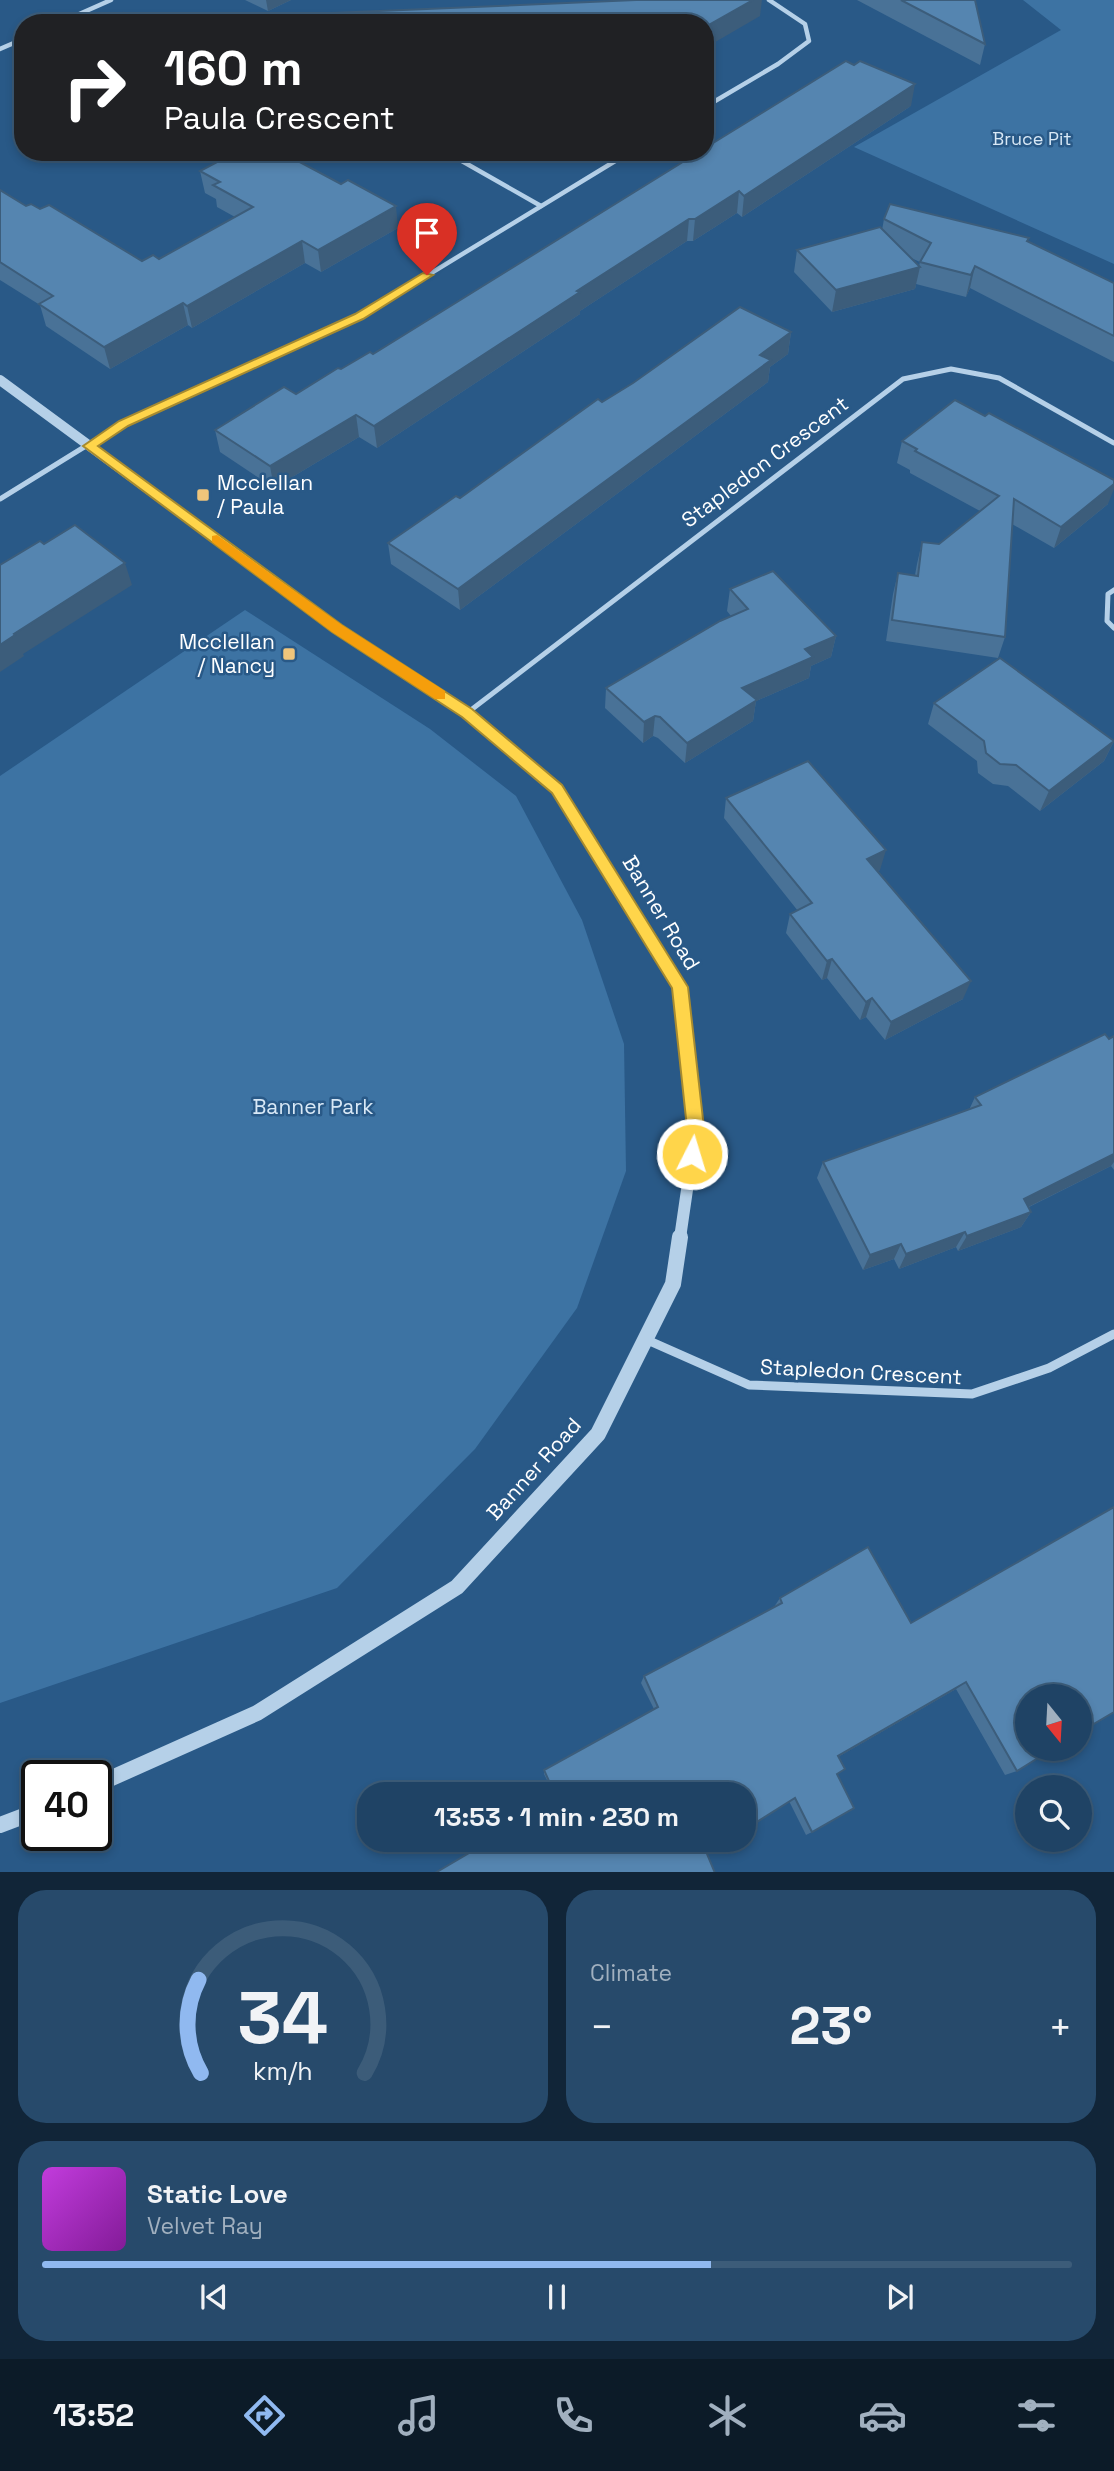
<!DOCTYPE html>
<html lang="en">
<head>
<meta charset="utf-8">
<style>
  :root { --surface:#1f4365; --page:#274a6b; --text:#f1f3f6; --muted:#a1b0bf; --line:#3c5c79; --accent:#90b9f0 }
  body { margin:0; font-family:"Space Grotesk",sans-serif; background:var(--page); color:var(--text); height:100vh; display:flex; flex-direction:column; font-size:26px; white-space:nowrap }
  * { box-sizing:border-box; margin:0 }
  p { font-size:23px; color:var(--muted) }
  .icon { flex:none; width:38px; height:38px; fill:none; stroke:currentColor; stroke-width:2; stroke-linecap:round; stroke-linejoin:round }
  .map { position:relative; height:1872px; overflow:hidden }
  .panel { display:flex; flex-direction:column; gap:18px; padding:18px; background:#112538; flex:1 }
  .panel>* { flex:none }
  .banner { position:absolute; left:14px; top:14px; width:700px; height:147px; border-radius:28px; box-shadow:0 4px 10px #0003,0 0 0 2px var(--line); background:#202124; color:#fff; overflow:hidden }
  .needle { width:46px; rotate:162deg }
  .buttons { position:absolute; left:1015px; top:1684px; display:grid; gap:14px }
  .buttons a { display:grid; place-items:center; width:77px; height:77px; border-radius:50%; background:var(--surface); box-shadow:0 4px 10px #0003,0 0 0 2px var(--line); font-size:35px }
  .speed { position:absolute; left:21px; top:1760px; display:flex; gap:14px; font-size:35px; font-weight:700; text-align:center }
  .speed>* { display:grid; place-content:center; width:91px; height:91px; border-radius:50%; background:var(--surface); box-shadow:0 4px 10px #0003,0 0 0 2px var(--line); line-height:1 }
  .speed .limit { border:4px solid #111; border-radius:10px; background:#fff; color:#111 }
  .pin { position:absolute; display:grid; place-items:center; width:60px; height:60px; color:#fff; margin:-72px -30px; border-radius:50% 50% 50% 0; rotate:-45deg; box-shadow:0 0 7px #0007 }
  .pin .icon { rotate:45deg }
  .me { position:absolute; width:77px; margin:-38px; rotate:5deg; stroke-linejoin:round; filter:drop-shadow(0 0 5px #0008) }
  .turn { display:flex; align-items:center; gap:24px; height:147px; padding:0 35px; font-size:32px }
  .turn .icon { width:91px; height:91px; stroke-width:2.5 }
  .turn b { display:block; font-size:49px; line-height:60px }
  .big { font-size:52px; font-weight:700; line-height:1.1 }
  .panel .tile { flex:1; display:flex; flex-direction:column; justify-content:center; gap:10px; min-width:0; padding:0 24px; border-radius:28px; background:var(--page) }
  .panel .dial { align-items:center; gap:0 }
  .dial svg { height:182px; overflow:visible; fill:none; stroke:var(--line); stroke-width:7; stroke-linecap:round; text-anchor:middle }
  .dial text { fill:var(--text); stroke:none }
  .song { display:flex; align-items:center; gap:21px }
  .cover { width:84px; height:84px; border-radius:10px; background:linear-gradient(135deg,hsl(290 70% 55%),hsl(290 70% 35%)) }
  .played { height:7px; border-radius:4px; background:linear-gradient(90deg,var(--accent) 65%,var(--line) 65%) }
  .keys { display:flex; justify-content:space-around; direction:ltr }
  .heat { display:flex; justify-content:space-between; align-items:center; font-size:38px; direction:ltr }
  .panel .tiles { flex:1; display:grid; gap:18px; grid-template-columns:1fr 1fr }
  .tile:last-child { grid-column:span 2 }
  .trip { position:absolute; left:357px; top:1782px; width:399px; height:70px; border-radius:28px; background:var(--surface); box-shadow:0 4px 10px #0003,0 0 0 2px var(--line); font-weight:700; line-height:70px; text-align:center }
  .tabs { display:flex; height:112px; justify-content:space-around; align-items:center; background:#0c1b28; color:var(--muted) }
  .tabs .icon { width:49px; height:49px }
  .tabs .selected { color:var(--accent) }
  .tabs b { font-size:32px; color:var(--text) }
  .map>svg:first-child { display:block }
  .green { fill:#3d73a3 }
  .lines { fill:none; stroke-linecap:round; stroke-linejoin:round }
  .minor-far2 { stroke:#b5d0e8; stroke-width:4.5 }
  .minor-far1 { stroke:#b5d0e8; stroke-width:5 }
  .minor { stroke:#b5d0e8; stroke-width:9 }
  .tertiary-far2 { stroke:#b5d0e8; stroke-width:10 }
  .tertiary-far1 { stroke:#b5d0e8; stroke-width:12 }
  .tertiary { stroke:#b5d0e8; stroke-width:16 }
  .wall { fill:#497297; fill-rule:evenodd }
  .shaded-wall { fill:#3c5d7b }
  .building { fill:#5585b0; stroke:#3c5d7b; stroke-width:2 }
  .route { fill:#ffd54a; stroke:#a68a30; stroke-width:2 }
  .slow { fill:#f59e0b }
  .poi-dot { fill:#efc57b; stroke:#295987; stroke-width:2.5 }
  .labels { text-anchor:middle; stroke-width:5; stroke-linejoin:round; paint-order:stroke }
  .far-park-label { font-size:18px; fill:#d8e8f6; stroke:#295987 }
  .street-label { font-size:21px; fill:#fff; stroke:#295987 }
  .poi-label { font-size:21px; fill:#fff; stroke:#295987; text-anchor:start }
  .park-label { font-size:21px; fill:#d8e8f6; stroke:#295987 }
</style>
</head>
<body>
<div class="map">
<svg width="1114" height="1873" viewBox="0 0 1114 1873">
  <rect width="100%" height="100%" fill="#295987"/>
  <g class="green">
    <polygon points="1023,0 1114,0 1114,264 854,147 1061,30"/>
    <polygon points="245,610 430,729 516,796 582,920 624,1044 626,1171 577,1308 475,1449 337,1588 0,1703 0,776"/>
  </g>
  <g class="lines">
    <g class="minor-far2">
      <polyline points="59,23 111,0"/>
      <polyline points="0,49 23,39"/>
      <polyline points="705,107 778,64 809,41 805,24 769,0"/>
      <polyline points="446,152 541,206"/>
      <polyline points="341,325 359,317 630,152"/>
    </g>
    <g class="minor-far1">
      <polyline points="0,499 123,423 345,323"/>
      <polyline points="1114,590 1108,594 1107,621 1114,628"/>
      <polyline points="467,713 903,379 951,369 999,378 1114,443"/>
    </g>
    <polyline class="minor" points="645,1339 749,1385 972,1394 1049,1368 1114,1334"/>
    <polyline class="tertiary-far2" points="0,380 337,628 467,713 488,731"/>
    <polyline class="tertiary-far1" points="486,729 557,789 680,987 696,1128 680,1238"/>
    <g class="tertiary">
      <polyline points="96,1785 257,1713 457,1587 598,1434 673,1284 680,1237"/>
      <polyline points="0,1825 37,1811"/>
    </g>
  </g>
  <g class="wall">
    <polygon points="245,0 291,0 268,11"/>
    <polygon points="857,0 975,0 985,44 980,65"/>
    <polygon points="911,106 742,217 737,213 693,241 687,241 580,311 580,314 377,448 359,437 274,488 220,452 215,430 296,394 341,369 373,354"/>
    <polygon points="185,152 281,152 398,228 321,272 305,263 192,328 188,325 110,369 46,326 40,305 0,280 0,190 26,206 40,209 142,261 159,259 235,217 217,207 216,199 205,193 200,171 224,159 186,154"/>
    <path d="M884 219 1028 241 1114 283V362L970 288 966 297 916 284 915 289 832 312 794 272 797 250 882 230ZM909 257 920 262 919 266Z"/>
    <polygon points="791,332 788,354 770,367 768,382 460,610 391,564 388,543 460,498 602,402"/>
    <polygon points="902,441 1108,504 1054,548 1012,524 1005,637 998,658 886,641 893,594 898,573 915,575 917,564 922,542 939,544 980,511 910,473 910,470 897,463"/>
    <polygon points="730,589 836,636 831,657 811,666 809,678 756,701 753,721 685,763 658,738 653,736 643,743 605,708 606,688 731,616 727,611"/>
    <polygon points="934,703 1114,741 1104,761 1040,811 1008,786 993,784 978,773 977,761 928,724"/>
    <polygon points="726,798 880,870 877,871 963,999 885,1040 866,1017 860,1020 827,978 822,980 786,933 790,914 798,911 724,818"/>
    <polygon points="1114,1036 1114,1170 1111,1166 1029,1207 1031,1212 1021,1227 958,1251 956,1247 899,1269 894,1259 863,1270 817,1178 823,1162 969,1110 975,1097"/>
    <polygon points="1114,1507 1017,1771 1005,1775 956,1689 838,1757 837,1774 812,1832 806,1835 789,1801 744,1794 548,1794 545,1787 545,1783 548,1782 544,1774 544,1770 654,1709 641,1683 644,1676 774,1607 780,1598 911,1623"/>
  </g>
  <g class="shaded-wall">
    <polygon points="266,0 291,0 268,11"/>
    <polygon points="753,0 762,0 760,16 705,48 705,27"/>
    <polygon points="915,84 911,106 742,217 744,196"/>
    <polygon points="739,191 737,213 693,241 695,219"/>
    <polygon points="396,206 398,228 321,272 318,250"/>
    <polygon points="689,219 687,241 580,311 580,314 377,448 374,426 577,291"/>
    <polygon points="302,241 305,263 192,328 187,306"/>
    <polygon points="975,266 970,288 966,297 971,275"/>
    <polygon points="920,267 915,289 832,312 836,290"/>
    <polygon points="183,303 188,325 110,369 104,347"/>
    <polygon points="791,332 788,354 770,367 768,382 460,610 458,589 760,355"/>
    <polygon points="356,415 359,437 274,488 270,466"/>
    <polygon points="1114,484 1114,489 1108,504 1054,548 1061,527"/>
    <polygon points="125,563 132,585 23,654 24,656 0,672 0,645 14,634"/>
    <polygon points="836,636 831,657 811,666 809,678 756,701 753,721 685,763 687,743 742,688 805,649"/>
    <polygon points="655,716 653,736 643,743 644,722"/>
    <polygon points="1114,741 1104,761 1040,811 1049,791"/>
    <polygon points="886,850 880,870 861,879 867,859"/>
    <polygon points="832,959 827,978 822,980 827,961"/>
    <polygon points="971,981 963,999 885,1040 891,1022"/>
    <polygon points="872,998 866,1017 860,1020 866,1002"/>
    <polygon points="1114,1154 1114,1162 1111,1166 1014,1214 1024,1199"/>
    <polygon points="1031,1212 1021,1227 958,1251 967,1236"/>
    <polygon points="965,1232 956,1247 899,1269 906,1254"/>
    <polygon points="901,1244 894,1259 863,1270 870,1255"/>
    <polygon points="966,1682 956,1689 831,1761 838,1756"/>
  </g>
  <g class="building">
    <polygon points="636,0 753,0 705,27 705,23 406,23 404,22 402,23 149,23 145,21"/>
    <polygon points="901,0 975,0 985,44"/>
    <polygon points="123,13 126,23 102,23"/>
    <polygon points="846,61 854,65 860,61 915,84 744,196 739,191 695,219 689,219 577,291 580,292 374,426 356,415 270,466 215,430 284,387 296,394 338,368 341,369 370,352 373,354 699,152 705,152 705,148"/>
    <polygon points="236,152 281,152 341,184 348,180 396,206 318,250 302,241 187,306 183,303 104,347 39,304 53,296 0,262 0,190 26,206 31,204 40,209 49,205 142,261 153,255 159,259 253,207 213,185 220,182 200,171"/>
    <polygon points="890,204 1029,238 1027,241 1114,283 1114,336 975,266 971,275 920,262 931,243 884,219"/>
    <polygon points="880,227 920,267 836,290 797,250"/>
    <polygon points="740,307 791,332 760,355 771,360 458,589 388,543 456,496 460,498 598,399 602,402 633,383"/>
    <polygon points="955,400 985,416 989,413 1114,480 1114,484 1061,527 1014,499 1005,637 892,620 898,573 918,576 922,542 939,544 999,496 915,451 917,449 902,441"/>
    <polygon points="75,525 125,563 14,634 15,635 0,645 0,565 40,541 44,544"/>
    <polygon points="773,571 836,636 805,649 813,657 742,688 757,700 687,743 660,717 655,716 644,722 606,688 720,621 748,609 730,589"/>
    <polygon points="1000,658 1114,741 1049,791 1016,765 1000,764 986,753 984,741 934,703"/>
    <polygon points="808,761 886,850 867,859 971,981 891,1022 872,998 866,1002 832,959 827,961 790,914 812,903 726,798"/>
    <polygon points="1105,1034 1109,1039 1114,1036 1114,1154 1024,1199 1031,1212 967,1236 965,1232 906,1254 901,1244 870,1255 823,1162 981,1105 975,1097"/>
    <polygon points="1114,1507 1114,1712 1080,1732 1080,1696 1027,1696 1027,1748 1054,1748 1017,1771 966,1682 838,1756 845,1769 837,1774 854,1808 812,1832 795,1798 744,1830 744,1794 550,1794 545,1783 549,1781 544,1770 658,1707 644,1676 782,1603 780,1598 868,1547 911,1623"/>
    <polygon points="493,1839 730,1839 707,1854 715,1873 435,1873"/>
  </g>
  <polygon class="route" points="423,273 433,275 363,319 128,426 98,446 342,625 472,709 562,785 688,987 704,1128 698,1160 692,1162 686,1160 683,1154 687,1128 672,988 552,793 462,717 332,632 83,446 119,421 355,314"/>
  <polygon class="slow" points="217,535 342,625 445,691 445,699 435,699 332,632 212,542 212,536"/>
  <g class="poi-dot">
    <rect x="196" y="488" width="14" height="14" rx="3.5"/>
    <rect x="282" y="647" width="14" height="14" rx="3.5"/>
  </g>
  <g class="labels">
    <g class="far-park-label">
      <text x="1032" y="145">Bruce Pit</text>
    </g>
    <g class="street-label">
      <text transform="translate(765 462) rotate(-37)" y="7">Stapledon Crescent</text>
      <text transform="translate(661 913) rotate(59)" y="7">Banner Road</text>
      <text transform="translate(861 1372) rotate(3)" y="7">Stapledon Crescent</text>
      <text transform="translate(534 1469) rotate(-48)" y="7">Banner Road</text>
    </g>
    <g class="poi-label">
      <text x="217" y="490">Mcclellan<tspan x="217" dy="24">/ Paula</tspan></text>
      <text x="275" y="649" text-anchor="end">Mcclellan<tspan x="275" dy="24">/ Nancy</tspan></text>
    </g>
    <g class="park-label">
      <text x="313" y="1114">Banner Park</text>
    </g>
  </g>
</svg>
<div class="buttons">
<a><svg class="needle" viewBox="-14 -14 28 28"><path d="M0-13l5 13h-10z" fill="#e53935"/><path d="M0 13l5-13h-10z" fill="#a1b0bf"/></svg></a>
<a><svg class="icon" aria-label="search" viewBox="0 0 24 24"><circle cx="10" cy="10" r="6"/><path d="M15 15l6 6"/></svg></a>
</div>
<div class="speed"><div class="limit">40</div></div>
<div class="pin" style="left:427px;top:275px;background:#d93025"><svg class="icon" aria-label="arrive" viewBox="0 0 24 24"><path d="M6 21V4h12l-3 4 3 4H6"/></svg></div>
<svg class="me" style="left:692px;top:1154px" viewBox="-20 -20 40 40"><circle r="17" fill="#ffd54a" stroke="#fff" stroke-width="3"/><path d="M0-11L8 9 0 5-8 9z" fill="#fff"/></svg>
<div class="trip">13:53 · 1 min · 230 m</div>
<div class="banner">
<div class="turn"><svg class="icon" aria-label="right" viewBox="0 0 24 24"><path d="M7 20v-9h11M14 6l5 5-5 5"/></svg><div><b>160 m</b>Paula Crescent</div></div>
</div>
</div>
<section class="panel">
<div class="tiles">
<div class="tile dial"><svg viewBox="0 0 100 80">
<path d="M14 69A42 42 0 1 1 86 69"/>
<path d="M14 69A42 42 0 0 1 13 28" stroke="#90b9f0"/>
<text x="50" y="56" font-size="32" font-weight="700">34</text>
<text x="50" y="72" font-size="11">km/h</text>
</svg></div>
<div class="tile"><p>Climate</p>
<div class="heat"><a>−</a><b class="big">23°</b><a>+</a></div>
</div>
<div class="tile">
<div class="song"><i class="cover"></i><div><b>Static Love</b><p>Velvet Ray</p></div></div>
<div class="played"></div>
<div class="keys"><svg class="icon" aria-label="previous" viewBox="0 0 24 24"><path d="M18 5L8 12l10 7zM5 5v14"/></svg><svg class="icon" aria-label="pause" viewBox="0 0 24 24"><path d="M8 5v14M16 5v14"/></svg><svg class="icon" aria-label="next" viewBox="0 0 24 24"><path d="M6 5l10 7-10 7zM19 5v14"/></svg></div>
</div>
</div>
</section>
<nav class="tabs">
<b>13:52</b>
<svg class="icon selected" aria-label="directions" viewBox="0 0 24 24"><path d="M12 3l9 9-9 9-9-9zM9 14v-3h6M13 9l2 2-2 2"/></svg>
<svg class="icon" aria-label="music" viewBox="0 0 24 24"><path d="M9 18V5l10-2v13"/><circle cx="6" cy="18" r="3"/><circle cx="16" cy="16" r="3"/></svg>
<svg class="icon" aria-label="phone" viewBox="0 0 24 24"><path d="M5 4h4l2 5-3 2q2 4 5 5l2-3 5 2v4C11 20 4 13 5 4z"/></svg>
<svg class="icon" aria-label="climate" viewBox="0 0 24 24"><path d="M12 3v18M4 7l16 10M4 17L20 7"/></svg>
<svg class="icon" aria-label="car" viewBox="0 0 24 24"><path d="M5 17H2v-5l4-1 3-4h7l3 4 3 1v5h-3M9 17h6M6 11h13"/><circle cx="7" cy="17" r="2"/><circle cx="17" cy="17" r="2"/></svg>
<svg class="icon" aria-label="filters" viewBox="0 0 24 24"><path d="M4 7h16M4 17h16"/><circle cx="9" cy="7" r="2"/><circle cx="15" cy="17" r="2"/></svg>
</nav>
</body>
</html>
